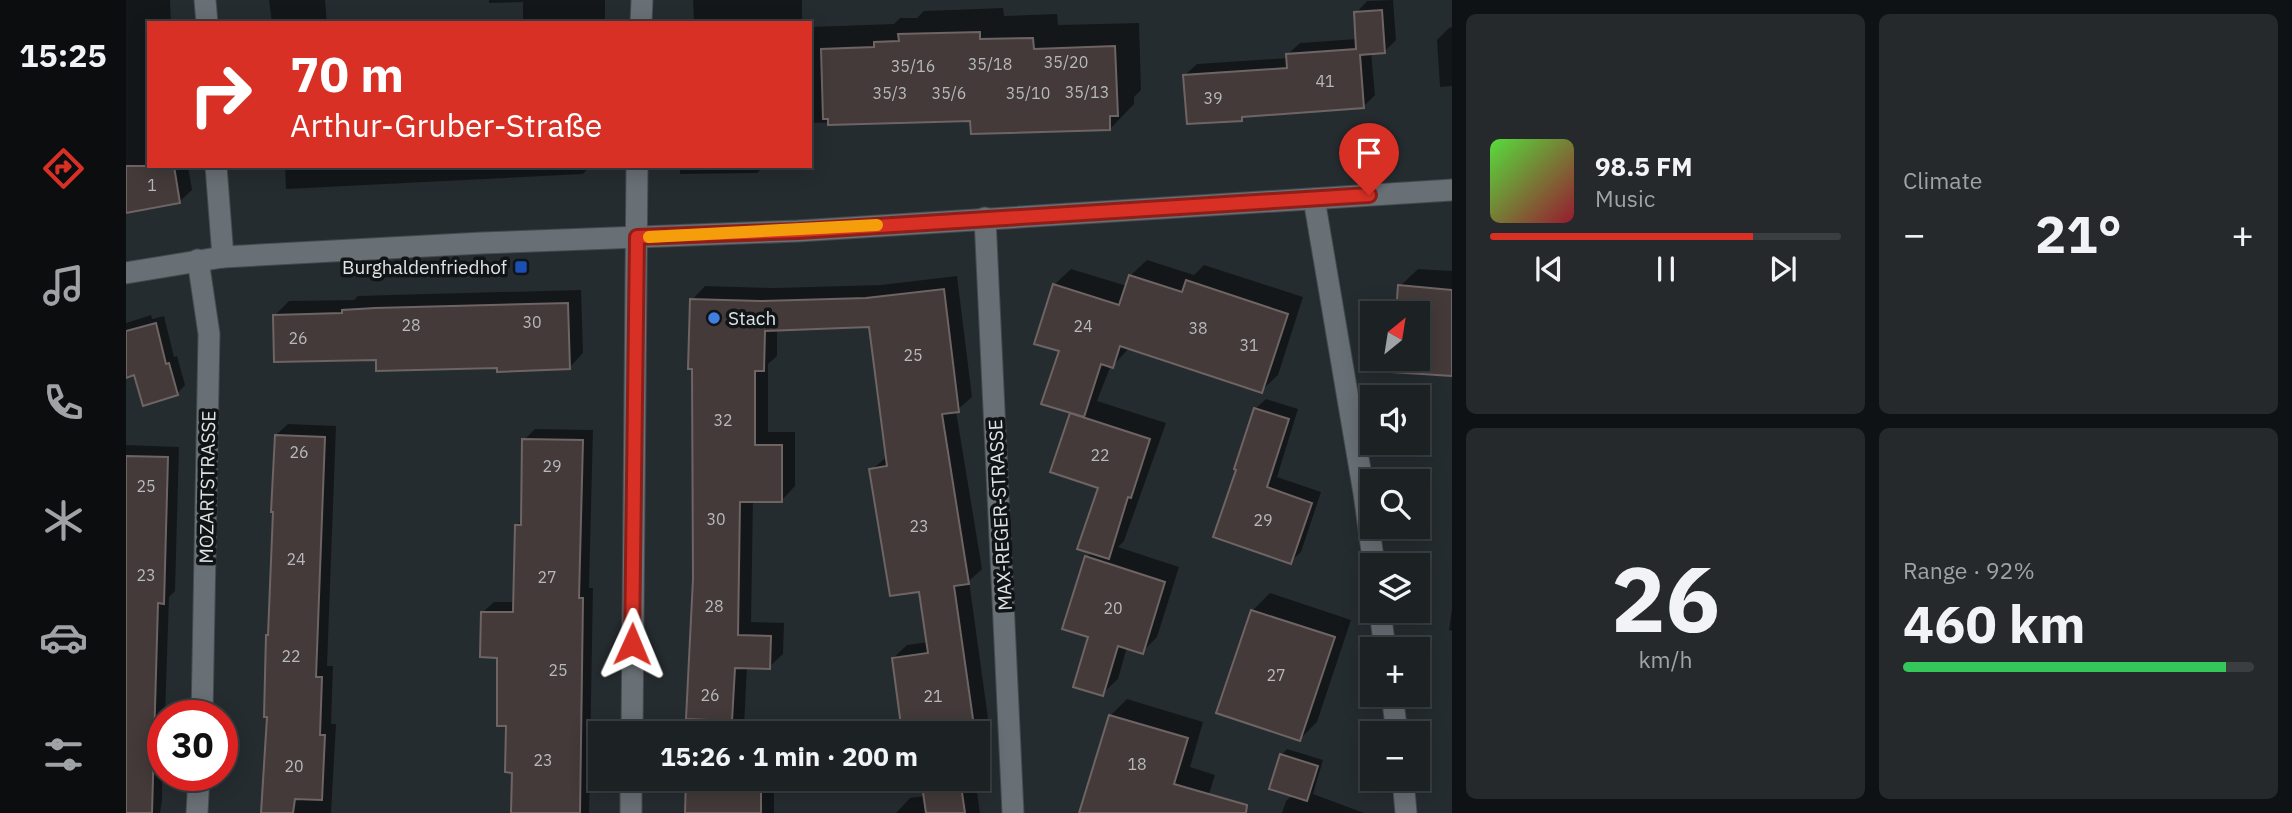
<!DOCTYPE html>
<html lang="en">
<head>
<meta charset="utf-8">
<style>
  :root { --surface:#1c2124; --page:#25292c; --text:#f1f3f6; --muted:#a0a3a6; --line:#3a3e41; --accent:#d93025 }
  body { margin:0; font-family:"IBM Plex Sans",sans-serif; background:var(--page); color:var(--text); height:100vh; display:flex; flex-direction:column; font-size:26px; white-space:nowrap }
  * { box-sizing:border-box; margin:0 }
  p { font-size:23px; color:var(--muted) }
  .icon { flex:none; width:38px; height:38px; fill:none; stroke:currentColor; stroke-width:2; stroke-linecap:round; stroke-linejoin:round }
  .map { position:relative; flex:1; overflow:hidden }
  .details { display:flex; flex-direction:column; gap:14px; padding:14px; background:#0f1214; width:840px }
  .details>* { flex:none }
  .banner { position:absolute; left:21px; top:21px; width:665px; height:147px; border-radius:0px; box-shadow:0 4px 18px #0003,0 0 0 2px var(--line); background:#d93025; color:#fff; overflow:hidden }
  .needle { width:46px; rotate:30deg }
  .fabs { position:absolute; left:1234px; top:301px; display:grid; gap:14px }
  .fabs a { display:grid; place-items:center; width:70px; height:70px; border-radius:0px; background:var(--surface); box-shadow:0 4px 18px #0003,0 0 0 2px var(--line); font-size:35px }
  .speed { position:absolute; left:21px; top:700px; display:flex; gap:14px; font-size:35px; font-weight:700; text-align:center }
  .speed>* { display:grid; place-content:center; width:91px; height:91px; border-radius:50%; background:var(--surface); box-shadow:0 4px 18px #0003,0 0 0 2px var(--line); line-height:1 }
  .speed .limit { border:10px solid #d22; background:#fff; color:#111 }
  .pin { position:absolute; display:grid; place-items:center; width:60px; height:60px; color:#fff; margin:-72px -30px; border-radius:50% 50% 50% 0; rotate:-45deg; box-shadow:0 0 7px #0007 }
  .pin .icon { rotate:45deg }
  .me { position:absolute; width:77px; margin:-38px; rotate:1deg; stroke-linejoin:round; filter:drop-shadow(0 0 5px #0008) }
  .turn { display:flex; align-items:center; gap:24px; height:147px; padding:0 28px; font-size:32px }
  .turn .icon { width:91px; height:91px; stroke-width:2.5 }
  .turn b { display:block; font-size:49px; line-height:60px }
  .big { font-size:52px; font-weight:800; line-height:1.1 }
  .details .widget { flex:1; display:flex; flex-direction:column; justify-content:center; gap:10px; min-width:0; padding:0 24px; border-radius:10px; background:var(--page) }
  .details .dial { align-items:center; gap:0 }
  .dial b { font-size:91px; line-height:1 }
  .song { display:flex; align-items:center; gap:21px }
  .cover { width:84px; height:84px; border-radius:10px; background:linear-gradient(135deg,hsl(110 70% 55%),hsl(350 70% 35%)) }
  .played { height:7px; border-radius:4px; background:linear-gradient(90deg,var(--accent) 75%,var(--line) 75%) }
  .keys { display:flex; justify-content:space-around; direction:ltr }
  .heat { display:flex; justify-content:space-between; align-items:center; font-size:38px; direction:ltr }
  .charge { height:10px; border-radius:5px; background:linear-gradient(90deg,#34c759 92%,var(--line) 0) }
  .details .tiles { flex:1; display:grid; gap:14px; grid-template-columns:repeat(2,1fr) }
  .trip { position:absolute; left:462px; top:721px; width:402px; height:70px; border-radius:0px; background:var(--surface); box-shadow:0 4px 18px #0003,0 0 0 2px var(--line); font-weight:800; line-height:70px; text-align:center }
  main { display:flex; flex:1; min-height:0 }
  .menu { display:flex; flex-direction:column; width:126px; justify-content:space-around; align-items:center; background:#0b0d0e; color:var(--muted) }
  .menu .icon { width:49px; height:49px }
  .menu .on { color:var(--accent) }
  .menu b { font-size:32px; color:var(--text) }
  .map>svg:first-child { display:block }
  .shadow { fill:#0007 }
  .building { fill:#433a39; stroke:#6e6463; stroke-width:2 }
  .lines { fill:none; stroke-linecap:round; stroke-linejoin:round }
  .minor-casing { stroke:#444a4e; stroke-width:23 }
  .minor { stroke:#686f75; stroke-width:21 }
  .route-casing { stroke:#8d1f18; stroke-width:18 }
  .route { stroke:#d93025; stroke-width:12 }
  .slow { stroke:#f59e0b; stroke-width:12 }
  .transit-dot { fill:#1a4fb4; stroke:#111416; stroke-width:2.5 }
  .shop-dot { fill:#3f7fe0; stroke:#111416; stroke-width:2.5 }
  .labels { text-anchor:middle; stroke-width:7; stroke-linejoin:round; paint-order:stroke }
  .number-label { font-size:16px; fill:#b7b9bb }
  .poi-label { font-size:19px; fill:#dee3e6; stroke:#111416; text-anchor:end }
  .street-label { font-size:19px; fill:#dee3e6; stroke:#111416 }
</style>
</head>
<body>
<main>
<nav class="menu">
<b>15:25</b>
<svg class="icon on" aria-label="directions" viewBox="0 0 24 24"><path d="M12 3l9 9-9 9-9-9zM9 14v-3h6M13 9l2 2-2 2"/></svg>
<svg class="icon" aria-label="music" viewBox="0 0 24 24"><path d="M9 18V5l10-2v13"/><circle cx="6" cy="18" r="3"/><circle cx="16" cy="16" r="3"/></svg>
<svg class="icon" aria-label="phone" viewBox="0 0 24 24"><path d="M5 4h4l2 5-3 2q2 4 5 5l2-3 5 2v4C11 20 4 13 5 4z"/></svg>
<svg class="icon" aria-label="climate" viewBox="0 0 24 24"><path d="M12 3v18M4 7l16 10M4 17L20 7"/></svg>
<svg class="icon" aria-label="car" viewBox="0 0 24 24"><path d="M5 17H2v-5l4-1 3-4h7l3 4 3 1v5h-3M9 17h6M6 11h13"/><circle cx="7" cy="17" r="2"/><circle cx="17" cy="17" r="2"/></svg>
<svg class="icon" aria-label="filters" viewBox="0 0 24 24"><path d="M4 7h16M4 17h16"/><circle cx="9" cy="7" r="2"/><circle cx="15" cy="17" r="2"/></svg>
</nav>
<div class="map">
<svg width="1326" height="813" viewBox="0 0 1326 813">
  <rect width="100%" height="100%" fill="#252c30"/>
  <g class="shadow">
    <polygon points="0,0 44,0 45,23 23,23 23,166 62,166 66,190 53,202 0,211"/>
    <polygon points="143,0 199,0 201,23 146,23"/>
    <polygon points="363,0 479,0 479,23 397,23 397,2 363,3"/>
    <polygon points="567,0 676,0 676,23 568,23"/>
    <polygon points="1267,0 1270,40 1259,51 1245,52 1249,95 1237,107 1119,115 1115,119 1059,75 1071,64 1162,58 1162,54 1174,43 1231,39 1230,13 1241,1"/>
    <polygon points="877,8 878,16 931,14 932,25 1013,23 1015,90 1008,97 1008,104 984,129 846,119 684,123 684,27 768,24 774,18 791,18 798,11"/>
    <polygon points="1326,27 1326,86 1314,87 1311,40 1323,28"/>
    <polygon points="159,166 464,166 457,174 160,189"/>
    <polygon points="554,166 638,166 631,173 554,174"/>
    <polygon points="1021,260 1068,275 1078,265 1177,297 1152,375 1135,391 1003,348 987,366 985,365 971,401 1040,423 998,541 992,547 1053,567 1031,637 1016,652 1001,647 992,679 976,694 961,557 966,552 975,487 945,414 948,412 935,350 928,285 945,269 1001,286 1004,276"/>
    <polygon points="1292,269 1326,271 1326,374 1268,370 1269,359 1292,359 1292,313 1272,313 1274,286"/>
    <polygon points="831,276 846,397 830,411 856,569 843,581 862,718 848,732 842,733 778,733 767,658 781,645 802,642 794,590 745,470 762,456 745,325 651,328 651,356 642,364 642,432 669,432 669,486 656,500 627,500 625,622 658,623 657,654 643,667 621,667 618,727 648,729 648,733 562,733 568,579 566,300 579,286 649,288 755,285"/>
    <polygon points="455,290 457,353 443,368 373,366 252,358 149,315 163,301 228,300 232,296 264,295"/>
    <polygon points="25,315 26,319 38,316 48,357 51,356 59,385 51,394 10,373 0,376 0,323"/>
    <polygon points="1140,399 1172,409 1151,477 1195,492 1175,552 1164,562 1113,469 1129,409"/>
    <polygon points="162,424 210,426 201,666 207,666 205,724 210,724 205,813 136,813 142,715 142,635 144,633 150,435"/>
    <polygon points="409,429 467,430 463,588 467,588 463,813 387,813 387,771 373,656 357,612 368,602 389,602 390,526 396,520 398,440"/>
    <polygon points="0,445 53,447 49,591 43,597 39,716 37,716 36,800 34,813 0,813"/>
    <polygon points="1144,593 1225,620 1191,722 1174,739 1093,712 1127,610"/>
    <polygon points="1326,608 1326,631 1323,630"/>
    <polygon points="1001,699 1077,722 1064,767 1089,775 1077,813 958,813 984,716"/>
    <polygon points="1161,749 1197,760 1187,794 1238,813 1156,813 1160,801 1167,795 1155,755"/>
    <rect x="562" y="779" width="86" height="34"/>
    <polygon points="796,779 849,779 854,813 770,813 784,798 799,796"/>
  </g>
  <g class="building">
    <polygon points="1256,10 1259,53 1234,55 1238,108 1116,117 1116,121 1061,124 1057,75 1161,68 1160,54 1230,49 1228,12"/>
    <polygon points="854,32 854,39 907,38 908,49 989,46 992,116 984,116 984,130 845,134 844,121 702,125 702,119 697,119 695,49 748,47 748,42 773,41 772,34"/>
    <polygon points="0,166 48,166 54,203 0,213"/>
    <polygon points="1003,275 1056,292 1060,280 1162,314 1136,393 994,346 987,368 975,364 958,417 915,404 933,351 908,344 927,284 993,305"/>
    <polygon points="1272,285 1326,290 1326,376 1266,372 1267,359 1292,359 1292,313 1270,313"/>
    <polygon points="818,289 833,412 816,414 843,584 828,586 849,733 776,733 766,658 802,653 793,592 764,596 743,469 761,466 743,327 639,331 638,371 629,371 629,445 656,445 656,502 614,502 612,635 645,636 644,669 609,668 606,721 560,719 567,579 566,369 562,369 564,299 634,301 740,298"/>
    <polygon points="442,303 444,369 371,372 371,368 250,371 250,360 148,362 147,315 216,313 216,310 249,308"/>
    <polygon points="30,323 40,364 43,363 52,395 17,406 8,375 0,378 0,331"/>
    <polygon points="1128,408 1163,419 1141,487 1186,503 1165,564 1087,537 1110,470 1108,469"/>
    <polygon points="944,413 1024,439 1005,498 1002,497 983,559 951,549 972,488 924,472"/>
    <polygon points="149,435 199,437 190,677 196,677 194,735 199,735 196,800 169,799 167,813 135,813 141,717 138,717 140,635 142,635 147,512 145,512"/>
    <polygon points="396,439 457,440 453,598 457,598 454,813 385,813 386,773 379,772 380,726 371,726 371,658 354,657 355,612 387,612 389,525 395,525"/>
    <polygon points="0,456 42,457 38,604 32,603 26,813 0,813"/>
    <polygon points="959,556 1039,582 1017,654 992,646 977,696 947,687 962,637 936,629"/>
    <polygon points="1125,610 1209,637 1174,741 1090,713"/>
    <polygon points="983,715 1062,738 1048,784 1121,805 1120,813 953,813"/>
    <polygon points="1154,754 1192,766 1181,801 1143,789"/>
    <polygon points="560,779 635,779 635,813 559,813"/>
    <polygon points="795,779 834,779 839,813 800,813"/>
  </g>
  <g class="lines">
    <g class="minor-casing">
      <g id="minor">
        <polyline points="79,0 81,23"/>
        <polyline points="515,23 516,0"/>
        <polyline points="90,166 97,257"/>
        <polyline points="1188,199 1238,493 1248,565"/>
        <polyline points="859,218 887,813"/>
        <polyline points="72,260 83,334 76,716"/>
        <polyline points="0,273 97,257 356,243 672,231 1326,190"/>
        <polyline points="1254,611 1259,649"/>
        <polyline points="1266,695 1271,733"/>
        <polyline points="506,733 511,166"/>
        <polyline points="1277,779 1280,813"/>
        <polyline points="71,813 73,775"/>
        <polyline points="505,813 505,779"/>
      </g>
    </g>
    <use href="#minor" class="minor"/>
  </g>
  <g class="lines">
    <g class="route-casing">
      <polyline id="route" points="506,644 511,237 672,231 1243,195"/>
    </g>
    <use href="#route" class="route"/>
    <polyline class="slow" points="523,237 751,225"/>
  </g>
  <rect class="transit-dot" x="388" y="260" width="14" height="14" rx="3.5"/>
  <circle class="shop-dot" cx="588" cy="318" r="7"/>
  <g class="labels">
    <g class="number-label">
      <text x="940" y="68">35/20</text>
      <text x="864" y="70">35/18</text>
      <text x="787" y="72">35/16</text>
      <text x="1199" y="87">41</text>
      <text x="961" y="98">35/13</text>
      <text x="764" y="99">35/3</text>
      <text x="823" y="99">35/6</text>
      <text x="902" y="99">35/10</text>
      <text x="1087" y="104">39</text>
      <text x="26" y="191">1</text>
      <text x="406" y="328">30</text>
      <text x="285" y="331">28</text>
      <text x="957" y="332">24</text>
      <text x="1072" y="334">38</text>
      <text x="172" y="344">26</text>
      <text x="1123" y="351">31</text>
      <text x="787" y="361">25</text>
      <text x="597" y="426">32</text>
      <text x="173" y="458">26</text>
      <text x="974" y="461">22</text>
      <text x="426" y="472">29</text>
      <text x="20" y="492">25</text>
      <text x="590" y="525">30</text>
      <text x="1137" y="526">29</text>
      <text x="793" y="532">23</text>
      <text x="170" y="565">24</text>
      <text x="20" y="581">23</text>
      <text x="421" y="583">27</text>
      <text x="588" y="612">28</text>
      <text x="987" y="614">20</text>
      <text x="165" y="662">22</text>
      <text x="432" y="676">25</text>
      <text x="1150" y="681">27</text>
      <text x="584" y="701">26</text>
      <text x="807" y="702">21</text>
      <text x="417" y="766">23</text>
      <text x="1011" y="770">18</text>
      <text x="168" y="772">20</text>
    </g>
    <g class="poi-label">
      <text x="381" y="274">Burghaldenfriedhof</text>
      <text x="602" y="325" text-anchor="start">Stach</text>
    </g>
    <g class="street-label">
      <text transform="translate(81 487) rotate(-89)" y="7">MOZARTSTRASSE</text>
      <text transform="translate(874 515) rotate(-93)" y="7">MAX-REGER-STRASSE</text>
    </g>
  </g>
</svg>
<div class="fabs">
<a><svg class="needle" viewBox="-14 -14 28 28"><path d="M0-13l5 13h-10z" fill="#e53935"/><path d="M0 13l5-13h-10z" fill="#a0a3a6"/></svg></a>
<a><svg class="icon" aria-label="sound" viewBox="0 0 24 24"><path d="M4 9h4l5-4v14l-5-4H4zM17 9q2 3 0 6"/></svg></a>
<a><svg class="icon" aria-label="search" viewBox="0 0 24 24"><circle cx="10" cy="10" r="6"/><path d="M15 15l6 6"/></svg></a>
<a><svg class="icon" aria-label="layers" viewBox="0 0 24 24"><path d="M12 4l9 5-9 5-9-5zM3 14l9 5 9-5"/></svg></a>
<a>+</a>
<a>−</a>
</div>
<div class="speed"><div class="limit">30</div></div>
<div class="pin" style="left:1243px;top:195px;background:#d93025"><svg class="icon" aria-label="arrive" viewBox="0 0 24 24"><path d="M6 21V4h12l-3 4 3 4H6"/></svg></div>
<svg class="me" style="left:506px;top:644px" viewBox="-20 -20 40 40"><path d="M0-17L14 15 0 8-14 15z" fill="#d93025" stroke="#fff" stroke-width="4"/></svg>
<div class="trip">15:26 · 1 min · 200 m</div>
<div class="banner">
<div class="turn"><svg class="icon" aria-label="right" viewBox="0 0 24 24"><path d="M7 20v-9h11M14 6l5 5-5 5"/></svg><div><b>70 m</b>Arthur-Gruber-Straße</div></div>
</div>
</div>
<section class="details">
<div class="tiles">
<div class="widget">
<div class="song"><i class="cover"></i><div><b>98.5 FM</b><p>Music</p></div></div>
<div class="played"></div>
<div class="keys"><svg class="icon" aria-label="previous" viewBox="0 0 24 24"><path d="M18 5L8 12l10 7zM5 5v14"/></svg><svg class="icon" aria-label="pause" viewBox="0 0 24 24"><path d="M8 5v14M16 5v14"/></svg><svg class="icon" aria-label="next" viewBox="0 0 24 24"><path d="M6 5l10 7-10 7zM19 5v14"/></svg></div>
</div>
<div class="widget"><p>Climate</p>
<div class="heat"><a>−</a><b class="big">21°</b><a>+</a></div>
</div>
<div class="widget dial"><b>26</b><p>km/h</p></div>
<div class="widget"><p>Range · 92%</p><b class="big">460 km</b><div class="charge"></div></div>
</div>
</section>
</main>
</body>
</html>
